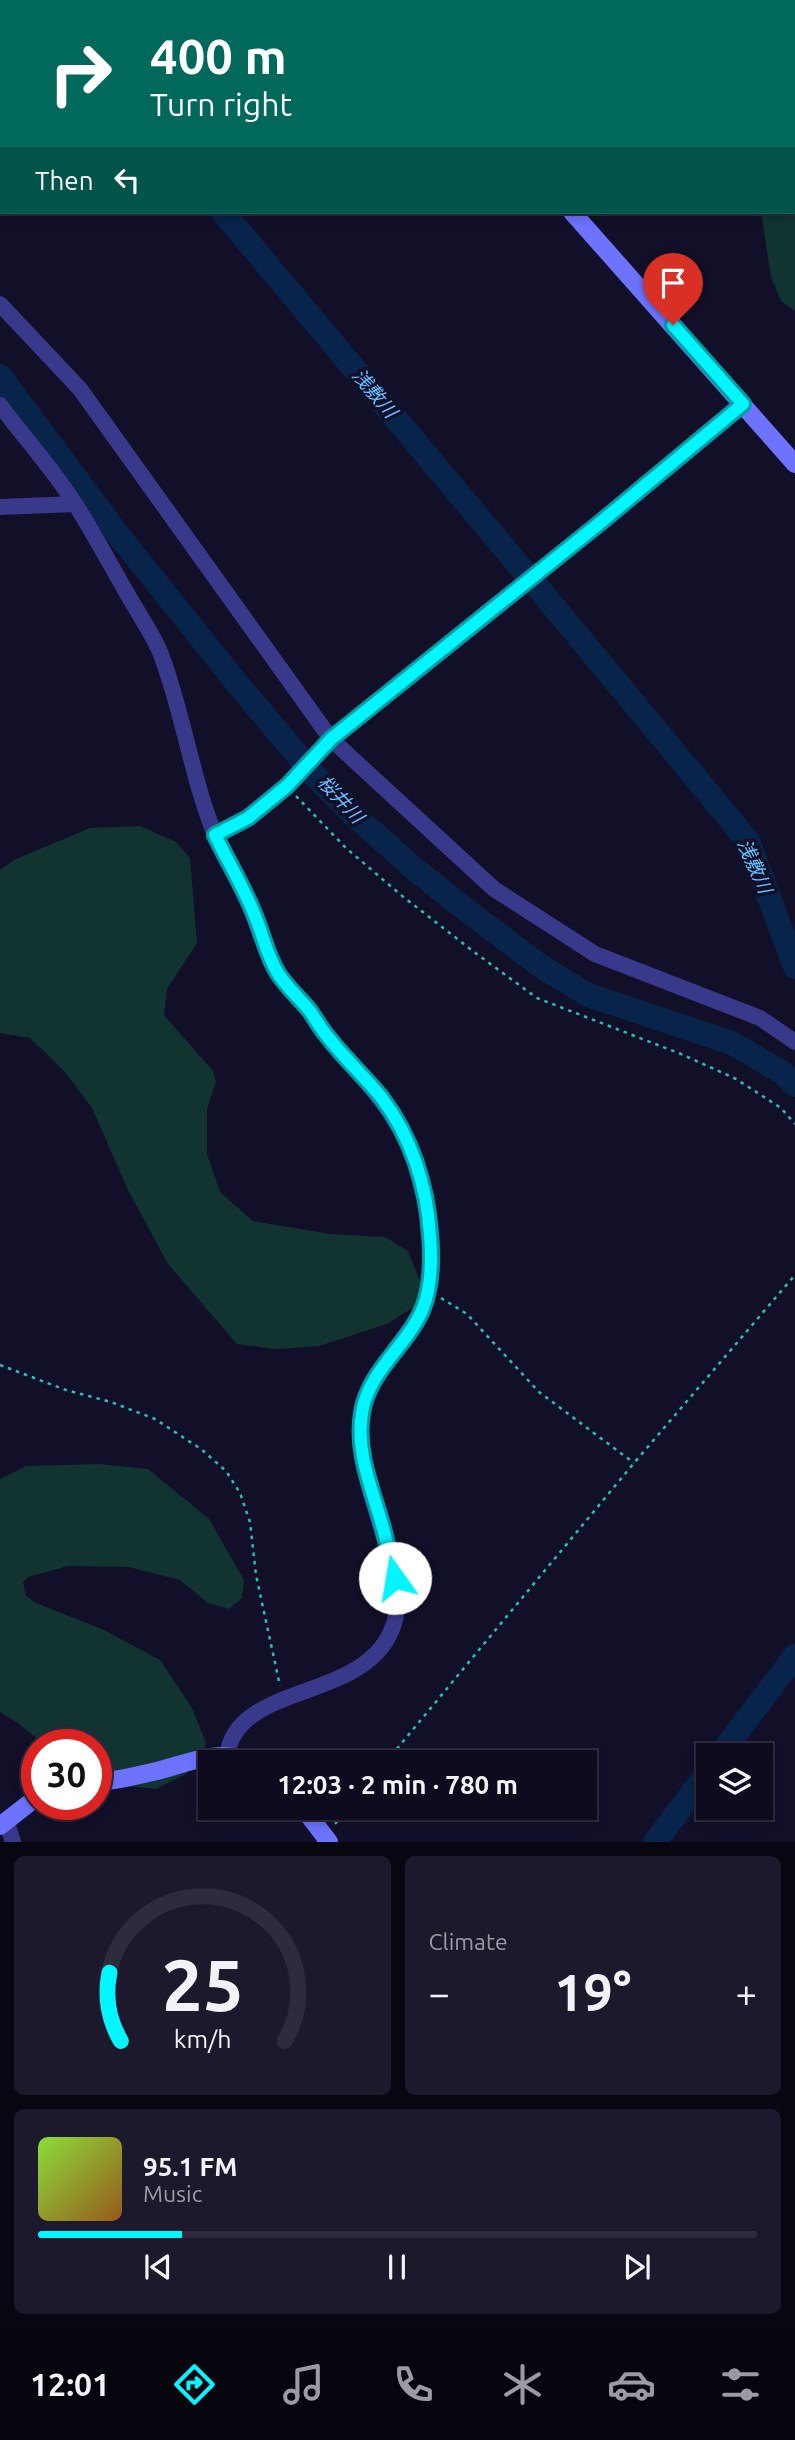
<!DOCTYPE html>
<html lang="en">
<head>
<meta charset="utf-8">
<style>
  :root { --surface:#0e0b1f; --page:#1c192c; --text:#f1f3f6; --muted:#9b9ba4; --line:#2e2b3d; --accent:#03f5ff }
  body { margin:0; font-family:Ubuntu,"Noto Sans JP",sans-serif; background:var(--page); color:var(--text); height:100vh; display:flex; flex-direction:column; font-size:26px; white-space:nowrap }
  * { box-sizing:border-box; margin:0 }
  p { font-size:23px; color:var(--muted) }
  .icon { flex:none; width:38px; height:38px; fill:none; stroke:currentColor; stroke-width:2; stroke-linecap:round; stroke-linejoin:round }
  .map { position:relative; height:1842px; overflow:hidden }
  .drawer { display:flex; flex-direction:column; gap:14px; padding:14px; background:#080611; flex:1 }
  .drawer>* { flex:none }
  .hud { position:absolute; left:0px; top:0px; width:796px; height:214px; box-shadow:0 4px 10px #0003,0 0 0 2px var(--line); background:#00695c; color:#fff; overflow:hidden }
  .tools { position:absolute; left:696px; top:1743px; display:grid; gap:14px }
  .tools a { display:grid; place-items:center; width:77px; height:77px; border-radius:0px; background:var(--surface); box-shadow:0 4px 10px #0003,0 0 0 2px var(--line); font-size:35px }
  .speed { position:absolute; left:21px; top:1729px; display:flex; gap:14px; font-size:35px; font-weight:700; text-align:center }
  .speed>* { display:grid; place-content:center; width:91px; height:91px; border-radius:50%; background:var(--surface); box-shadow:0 4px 10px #0003,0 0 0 2px var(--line); line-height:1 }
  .speed .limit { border:10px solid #d22; background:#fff; color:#111 }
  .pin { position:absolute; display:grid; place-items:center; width:60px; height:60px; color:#fff; margin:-72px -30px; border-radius:50% 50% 50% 0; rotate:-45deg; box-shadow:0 0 7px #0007 }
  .pin .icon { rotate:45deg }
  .me { position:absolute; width:77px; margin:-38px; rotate:347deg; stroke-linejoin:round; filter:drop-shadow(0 0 5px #0008) }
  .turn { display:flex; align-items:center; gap:24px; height:147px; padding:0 35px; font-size:32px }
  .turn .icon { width:91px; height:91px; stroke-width:2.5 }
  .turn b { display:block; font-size:49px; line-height:60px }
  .then { display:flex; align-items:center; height:66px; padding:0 35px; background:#0003; gap:14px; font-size:26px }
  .big { font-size:52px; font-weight:700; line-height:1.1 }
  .drawer .tile { flex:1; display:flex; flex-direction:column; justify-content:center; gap:10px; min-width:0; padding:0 24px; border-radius:10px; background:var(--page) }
  .drawer .dial { align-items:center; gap:0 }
  .dial svg { height:182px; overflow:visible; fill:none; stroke:var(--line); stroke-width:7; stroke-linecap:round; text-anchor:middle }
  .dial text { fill:var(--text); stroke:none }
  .song { display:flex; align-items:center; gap:21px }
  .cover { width:84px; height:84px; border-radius:10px; background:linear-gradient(135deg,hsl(90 70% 55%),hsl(30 70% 35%)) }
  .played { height:7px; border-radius:4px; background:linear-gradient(90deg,var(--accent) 20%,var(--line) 20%) }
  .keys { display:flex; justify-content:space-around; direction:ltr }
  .heat { display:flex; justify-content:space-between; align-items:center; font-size:38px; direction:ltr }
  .drawer .tiles { flex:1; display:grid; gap:14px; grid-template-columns:1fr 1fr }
  .tile:last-child { grid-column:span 2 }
  .trip { position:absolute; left:198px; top:1750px; width:399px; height:70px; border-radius:0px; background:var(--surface); box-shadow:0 4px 10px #0003,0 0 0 2px var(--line); font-weight:700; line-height:70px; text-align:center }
  .tab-bar { display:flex; height:112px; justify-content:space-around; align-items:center; background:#06040c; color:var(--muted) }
  .tab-bar .icon { width:49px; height:49px }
  .tab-bar .on { color:var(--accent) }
  .tab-bar b { font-size:32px; color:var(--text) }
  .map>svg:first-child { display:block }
  .green { fill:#113431 }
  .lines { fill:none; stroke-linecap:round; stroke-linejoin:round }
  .river { stroke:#08244a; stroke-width:24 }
  .path { stroke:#29c1af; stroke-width:2.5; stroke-dasharray:3.5 5; stroke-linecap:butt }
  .street { stroke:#38398b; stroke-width:16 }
  .secondary { stroke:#6e73ff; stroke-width:18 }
  .route-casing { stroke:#029fa6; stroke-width:18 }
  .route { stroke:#03f5ff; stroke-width:12 }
  .labels { text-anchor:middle; stroke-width:7; stroke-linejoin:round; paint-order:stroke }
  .water-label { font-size:19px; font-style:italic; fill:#65c1ff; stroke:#120f29 }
</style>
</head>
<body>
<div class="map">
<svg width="795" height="1842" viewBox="0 0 795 1842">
  <rect width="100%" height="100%" fill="#120f29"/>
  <g class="green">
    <polygon points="509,0 795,0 795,311 781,301 771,277 761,212 794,212 794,2"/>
    <polygon points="140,826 176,842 190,858 197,943 167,989 164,1015 213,1071 216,1082 207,1109 207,1154 220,1192 253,1221 330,1234 385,1237 408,1251 424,1291 417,1305 387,1324 319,1346 275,1349 237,1344 168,1264 128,1190 92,1108 65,1072 30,1038 0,1033 0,870 16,859 90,828"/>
    <polygon points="99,1464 148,1469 209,1519 244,1580 242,1598 229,1609 208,1603 180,1580 129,1567 68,1566 28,1577 23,1582 26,1596 36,1603 102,1629 160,1660 192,1708 206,1743 201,1758 186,1774 156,1789 127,1786 96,1774 96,1745 45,1745 18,1723 0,1712 0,1479 26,1466"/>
  </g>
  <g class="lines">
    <g class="river">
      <polyline points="49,0 51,2"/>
      <polyline points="223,212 526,574"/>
      <polyline points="0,376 116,532 236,682 315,776 354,815 417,871 474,916 539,965 588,995 732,1043 783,1073 795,1085"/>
      <polyline points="535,584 748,841 795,967"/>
      <polyline points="720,1755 795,1656"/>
      <polyline points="655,1842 709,1771"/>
    </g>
    <g class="path">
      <polyline points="296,796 346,848 401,895 474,952 537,998 681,1054 736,1079 781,1108 795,1124"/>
      <polyline points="441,1298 467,1314 539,1392 634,1463"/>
      <polyline points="0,1365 66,1390 111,1402 155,1419 201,1449 226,1471 240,1493 250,1522 256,1575 280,1686"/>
      <polyline points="386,1762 634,1463 795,1275"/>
      <polyline points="335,1824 349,1808"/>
    </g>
    <g class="street">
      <polyline points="336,0 337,2"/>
      <polyline points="0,304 80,389 331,739 494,889 595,954 760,1018 795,1042"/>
      <path d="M0 405C25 439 55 471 77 507 94 534 109 562 125 590 136 610 151 631 160 652 183 711 191 776 215 835 222 852 233 868 241 884 252 909 259 934 270 958 279 978 295 993 308 1009 316 1020 323 1031 332 1041 370 1087 405 1120 421 1180 432 1217 438 1269 424 1306 417 1322 403 1338 393 1352 380 1372 364 1392 361 1416 356 1465 380 1516 391 1563 395 1578 399 1594 397 1610 384 1706 237 1676 227 1756"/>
      <polyline points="0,507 75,504"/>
      <polyline points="215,835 248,818 287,786 331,739 602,522 743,404"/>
      <polyline points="7,1823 13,1842"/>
    </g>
    <g class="secondary">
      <polyline points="425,0 426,2"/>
      <polyline points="572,212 795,464"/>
      <path d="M96 1783C117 1780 137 1776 157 1771 186 1764 220 1747 249 1762"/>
      <polyline points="303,1808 329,1842"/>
      <polyline points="0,1826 37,1797"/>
    </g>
  </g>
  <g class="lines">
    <g class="route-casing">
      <path id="route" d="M395 1578C391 1563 388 1547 384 1532 374 1493 355 1454 362 1413 368 1371 408 1345 423 1308 432 1285 432 1259 430 1235 427 1186 411 1136 381 1097 364 1076 344 1058 328 1037 321 1029 316 1020 310 1011 300 999 288 988 279 975 267 957 263 935 255 916 244 888 228 862 215 835L248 818 287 786 331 739 601 522 743 404 673 325"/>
    </g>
    <use href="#route" class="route"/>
  </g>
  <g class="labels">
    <g class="water-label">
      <text transform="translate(375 393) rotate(50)" y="7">浅敷川</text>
      <text transform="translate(341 799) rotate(47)" y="7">桜井川</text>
      <text transform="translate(755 866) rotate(66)" y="7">浅敷川</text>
    </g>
  </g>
</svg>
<div class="tools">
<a><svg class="icon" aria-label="layers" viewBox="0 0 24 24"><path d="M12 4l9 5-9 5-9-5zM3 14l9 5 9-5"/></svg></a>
</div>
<div class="speed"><div class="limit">30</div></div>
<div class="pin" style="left:673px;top:325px;background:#d93025"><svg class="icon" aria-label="arrive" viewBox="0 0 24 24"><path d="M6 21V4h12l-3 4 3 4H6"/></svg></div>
<svg class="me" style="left:395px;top:1578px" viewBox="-20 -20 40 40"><circle r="19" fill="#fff"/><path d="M0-13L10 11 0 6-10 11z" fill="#03f5ff"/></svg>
<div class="trip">12:03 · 2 min · 780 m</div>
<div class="hud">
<div class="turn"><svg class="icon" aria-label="right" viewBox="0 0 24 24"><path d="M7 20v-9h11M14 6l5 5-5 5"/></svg><div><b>400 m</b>Turn right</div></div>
<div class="then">Then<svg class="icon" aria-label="left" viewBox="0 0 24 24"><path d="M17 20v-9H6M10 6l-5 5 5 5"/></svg></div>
</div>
</div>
<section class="drawer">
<div class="tiles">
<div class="tile dial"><svg viewBox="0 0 100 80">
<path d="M14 69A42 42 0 1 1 86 69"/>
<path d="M14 69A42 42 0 0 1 9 39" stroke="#03f5ff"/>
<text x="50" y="56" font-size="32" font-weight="700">25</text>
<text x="50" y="72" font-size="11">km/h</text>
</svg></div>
<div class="tile"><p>Climate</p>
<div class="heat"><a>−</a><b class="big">19°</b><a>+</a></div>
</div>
<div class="tile">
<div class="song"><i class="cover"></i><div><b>95.1 FM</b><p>Music</p></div></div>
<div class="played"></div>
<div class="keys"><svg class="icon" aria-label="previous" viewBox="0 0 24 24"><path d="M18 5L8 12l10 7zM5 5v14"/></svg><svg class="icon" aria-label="pause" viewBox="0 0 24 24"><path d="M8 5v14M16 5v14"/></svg><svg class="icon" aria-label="next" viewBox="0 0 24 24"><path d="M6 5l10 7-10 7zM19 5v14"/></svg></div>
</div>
</div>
</section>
<nav class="tab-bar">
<b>12:01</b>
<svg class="icon on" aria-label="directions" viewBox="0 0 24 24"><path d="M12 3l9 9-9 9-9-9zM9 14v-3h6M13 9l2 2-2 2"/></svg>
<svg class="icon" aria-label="music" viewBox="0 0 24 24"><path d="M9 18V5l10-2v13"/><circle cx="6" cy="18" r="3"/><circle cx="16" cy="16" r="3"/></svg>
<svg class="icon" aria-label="phone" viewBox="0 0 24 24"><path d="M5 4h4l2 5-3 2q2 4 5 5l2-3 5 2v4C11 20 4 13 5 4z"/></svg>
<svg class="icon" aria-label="climate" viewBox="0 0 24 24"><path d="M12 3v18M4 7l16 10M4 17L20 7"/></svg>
<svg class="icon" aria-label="car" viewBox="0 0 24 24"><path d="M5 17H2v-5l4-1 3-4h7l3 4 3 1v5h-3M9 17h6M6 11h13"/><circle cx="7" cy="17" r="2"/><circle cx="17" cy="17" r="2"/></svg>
<svg class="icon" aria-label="filters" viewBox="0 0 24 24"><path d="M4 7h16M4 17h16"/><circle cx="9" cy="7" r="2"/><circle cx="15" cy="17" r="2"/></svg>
</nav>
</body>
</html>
